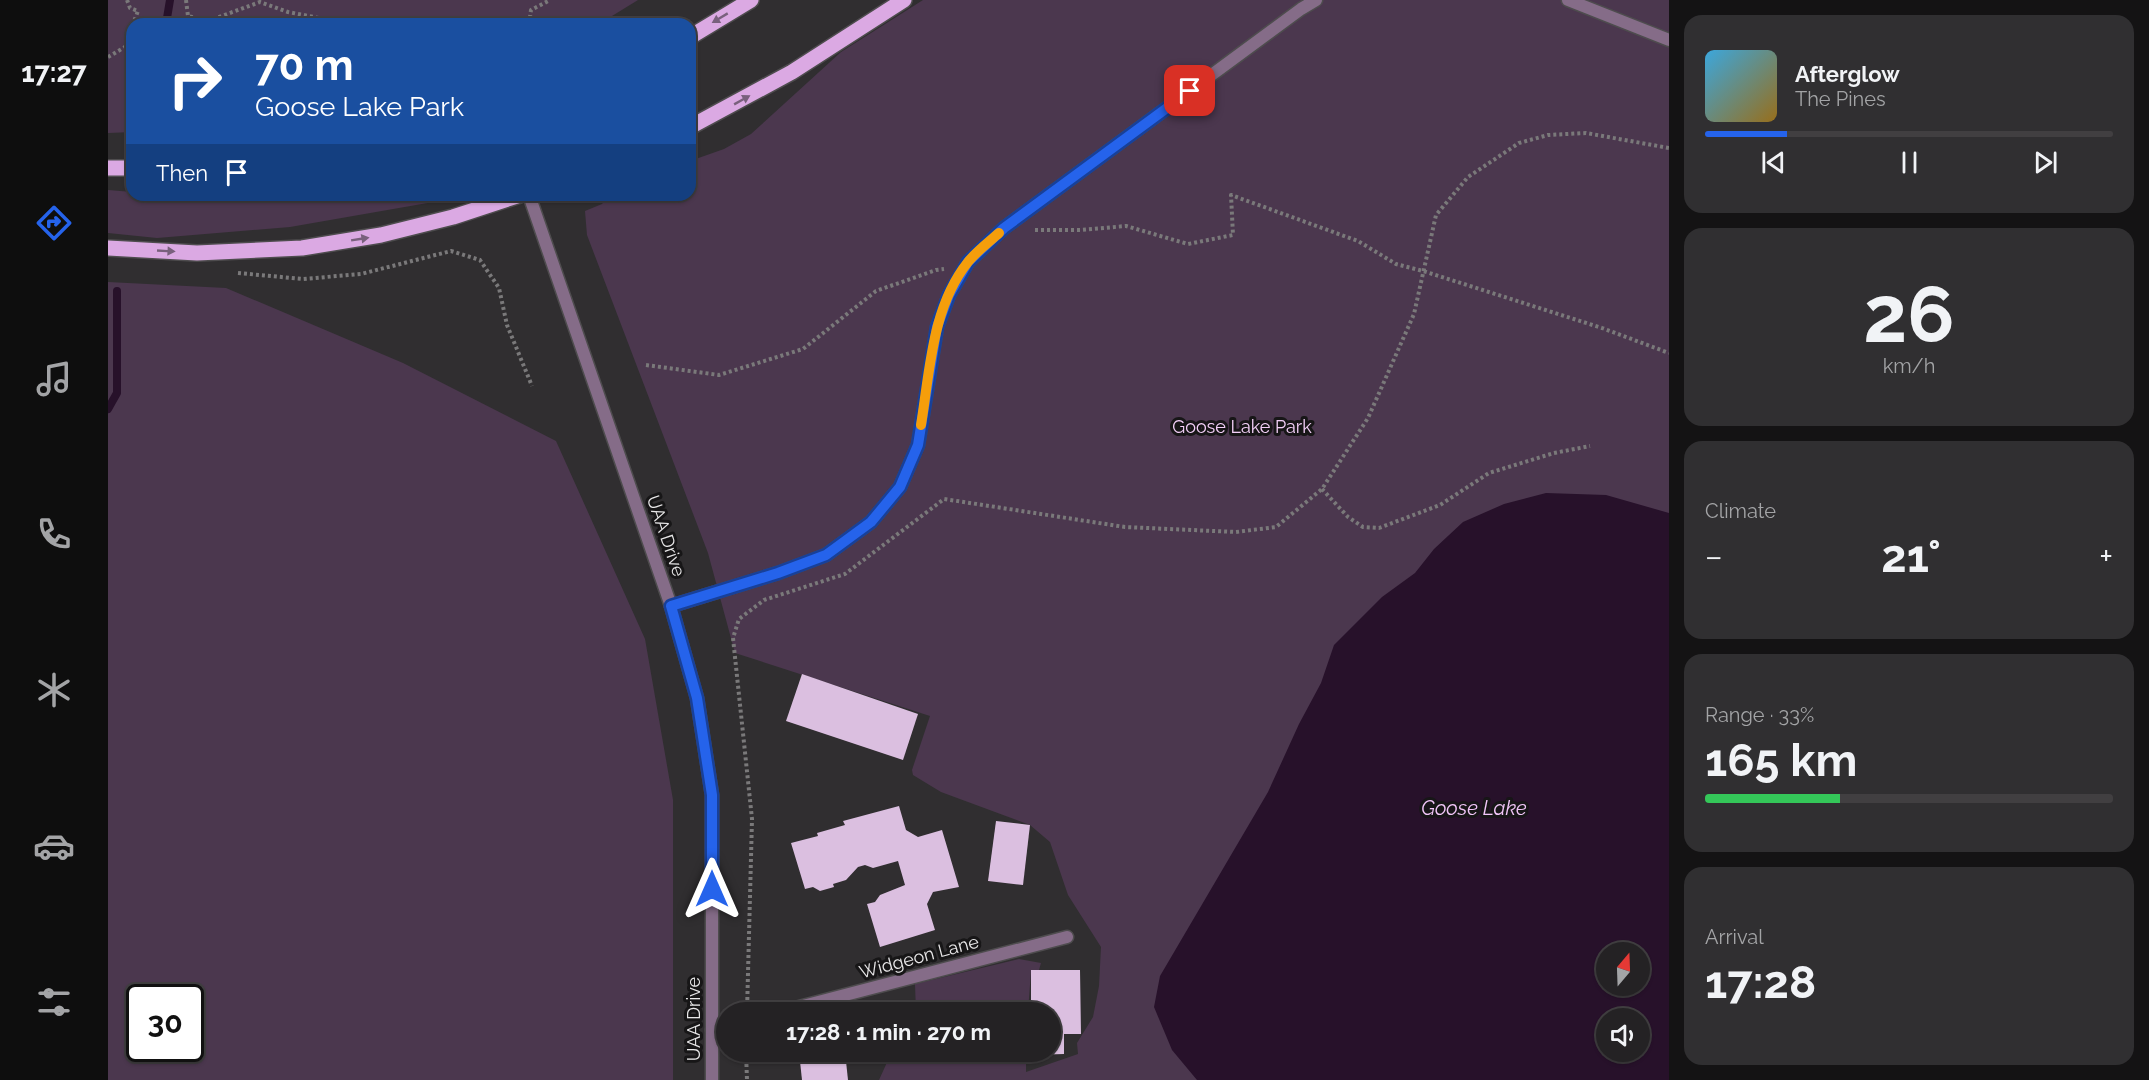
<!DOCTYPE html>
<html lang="en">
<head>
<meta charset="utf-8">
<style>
  :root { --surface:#242224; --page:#302f31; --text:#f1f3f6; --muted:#a3a4a6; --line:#413f41; --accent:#2563eb }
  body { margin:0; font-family:Raleway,sans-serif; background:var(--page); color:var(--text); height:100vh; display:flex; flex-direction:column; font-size:22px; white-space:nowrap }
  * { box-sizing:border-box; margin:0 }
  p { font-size:20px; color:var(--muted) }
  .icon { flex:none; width:33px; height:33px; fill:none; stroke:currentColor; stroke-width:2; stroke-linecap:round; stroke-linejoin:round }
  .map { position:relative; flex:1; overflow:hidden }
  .details { display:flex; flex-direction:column; gap:15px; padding:15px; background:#141314; width:480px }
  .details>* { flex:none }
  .hud { position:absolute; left:18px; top:18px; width:570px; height:183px; border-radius:18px; box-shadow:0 2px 4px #0004,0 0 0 2px var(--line); background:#1a4fa0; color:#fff; overflow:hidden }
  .needle { width:39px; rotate:19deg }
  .fabs { position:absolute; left:1488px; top:942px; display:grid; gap:12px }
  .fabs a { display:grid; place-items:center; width:54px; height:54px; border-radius:50%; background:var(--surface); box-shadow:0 2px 4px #0004,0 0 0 2px var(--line); font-size:30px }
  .speed { position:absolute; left:18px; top:984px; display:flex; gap:12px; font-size:30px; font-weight:700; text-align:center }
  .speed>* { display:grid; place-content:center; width:78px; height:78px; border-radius:50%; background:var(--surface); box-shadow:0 2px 4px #0004,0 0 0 2px var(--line); line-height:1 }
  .speed .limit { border:3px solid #111; border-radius:9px; background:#fff; color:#111 }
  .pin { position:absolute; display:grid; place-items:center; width:51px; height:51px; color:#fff; margin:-26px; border-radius:12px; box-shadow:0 3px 9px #0006 }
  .me { position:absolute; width:66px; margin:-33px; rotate:0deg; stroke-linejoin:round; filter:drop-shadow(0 0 4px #0008) }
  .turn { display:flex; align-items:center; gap:21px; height:126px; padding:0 30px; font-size:27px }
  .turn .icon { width:78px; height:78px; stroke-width:2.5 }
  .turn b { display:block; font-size:42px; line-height:51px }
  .then { display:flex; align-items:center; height:57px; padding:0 30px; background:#0003; gap:12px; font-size:22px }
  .big { font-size:45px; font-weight:700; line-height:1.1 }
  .details .tile { flex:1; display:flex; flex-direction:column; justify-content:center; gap:9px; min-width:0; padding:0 21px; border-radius:18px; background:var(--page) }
  .details .dial { align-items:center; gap:0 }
  .dial b { font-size:78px; line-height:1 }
  .song { display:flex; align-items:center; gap:18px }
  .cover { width:72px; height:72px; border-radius:9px; background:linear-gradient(135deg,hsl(200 70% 55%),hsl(40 70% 35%)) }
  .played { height:6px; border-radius:3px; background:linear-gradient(90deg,var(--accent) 20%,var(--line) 20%) }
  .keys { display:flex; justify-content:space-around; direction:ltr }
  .heat { display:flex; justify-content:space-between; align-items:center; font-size:33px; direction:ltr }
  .charge { height:9px; border-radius:4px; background:linear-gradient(90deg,#34c759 33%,var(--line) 0) }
  .trip { position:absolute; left:608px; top:1002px; width:345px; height:60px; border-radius:30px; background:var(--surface); box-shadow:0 2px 4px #0004,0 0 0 2px var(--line); font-weight:700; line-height:60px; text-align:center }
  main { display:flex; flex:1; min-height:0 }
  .menu { display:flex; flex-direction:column; width:108px; justify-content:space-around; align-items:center; background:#0e0e0e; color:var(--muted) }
  .menu .icon { width:42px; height:42px }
  .menu .on { color:var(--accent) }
  .menu b { font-size:27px; color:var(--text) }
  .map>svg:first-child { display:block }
  .green { fill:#4b374e; fill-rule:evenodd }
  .water { fill:#27112a; fill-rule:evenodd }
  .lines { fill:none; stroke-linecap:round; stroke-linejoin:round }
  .stream { stroke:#27112a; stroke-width:8 }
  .building { fill:#dbbfe0 }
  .minor-casing { stroke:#4e4c4e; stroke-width:15 }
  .primary-casing { stroke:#4e4c4e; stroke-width:18 }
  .path { stroke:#7a797a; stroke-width:4; stroke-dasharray:3 3; stroke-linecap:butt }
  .minor { stroke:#856c88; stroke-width:12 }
  .primary { stroke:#dba9e3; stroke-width:15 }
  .oneway { fill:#79607d }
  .route-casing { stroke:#184099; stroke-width:15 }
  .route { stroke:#2563eb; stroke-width:10 }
  .slow { stroke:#f59e0b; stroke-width:10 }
  .labels { text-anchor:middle; stroke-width:6; stroke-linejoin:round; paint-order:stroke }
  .park-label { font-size:18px; fill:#f4d0f9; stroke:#171617 }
  .street-label { font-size:18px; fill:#e9e8e9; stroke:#171617 }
  .water-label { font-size:20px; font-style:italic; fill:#f2c6f9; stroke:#171617 }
</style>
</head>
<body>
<main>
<nav class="menu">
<b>17:27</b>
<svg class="icon on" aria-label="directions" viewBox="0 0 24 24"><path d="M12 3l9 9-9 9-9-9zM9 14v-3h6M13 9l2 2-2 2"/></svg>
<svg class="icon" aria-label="music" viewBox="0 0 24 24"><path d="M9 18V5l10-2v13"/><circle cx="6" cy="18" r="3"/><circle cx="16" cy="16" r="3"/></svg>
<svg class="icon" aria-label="phone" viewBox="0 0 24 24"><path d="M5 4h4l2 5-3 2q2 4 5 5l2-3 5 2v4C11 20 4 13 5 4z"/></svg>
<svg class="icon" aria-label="climate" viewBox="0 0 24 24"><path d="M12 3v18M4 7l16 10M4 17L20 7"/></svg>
<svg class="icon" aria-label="car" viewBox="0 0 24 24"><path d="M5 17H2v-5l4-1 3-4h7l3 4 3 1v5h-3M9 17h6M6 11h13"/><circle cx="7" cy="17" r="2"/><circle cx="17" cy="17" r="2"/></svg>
<svg class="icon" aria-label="filters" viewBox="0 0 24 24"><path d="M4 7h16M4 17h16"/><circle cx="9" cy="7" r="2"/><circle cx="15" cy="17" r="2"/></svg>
</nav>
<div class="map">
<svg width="1561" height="1080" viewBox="0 0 1561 1080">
  <rect width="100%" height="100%" fill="#302e30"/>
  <g class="green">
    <polygon points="0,0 530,0 491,24 24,24 24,132 0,133"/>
    <path d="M815 0H1561V1080H771L781 1058 788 1052H918V1072L970 1054 969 1043 985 1017 991 986 993 947 960 895 942 842 922 825 833 792 805 775 804 770 822 716 627 653 600 553 479 235 477 211 494 204 501 195H582V161L616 149 643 134 733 52ZM1498 952H1532V986H1498ZM1498 1018H1532V1052H1498Z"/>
    <polygon points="0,190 24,192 24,195 330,195 331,201 182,227 49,238 0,233"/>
    <path d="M0 282 118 288 295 363 448 441 537 639 565 800V1080H0ZM32 998H82V1048H32Z"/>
    <polygon points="911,959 933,963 931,970 923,971 920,1012 808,1012 807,984"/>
  </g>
  <path class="water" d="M1438 493 1498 495 1561 513V1080H1089L1064 1050 1046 1007 1052 976 1160 792 1191 724 1213 683 1226 645 1274 597 1307 573 1326 549 1355 522 1396 504ZM1498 952H1532V986H1498ZM1498 1018H1532V1052H1498Z"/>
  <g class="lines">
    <g class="stream">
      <polyline points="58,24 62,0"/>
      <polyline points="0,409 9,393 9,291"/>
    </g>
  </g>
  <g class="building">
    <polygon points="694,674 810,714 795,760 678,721"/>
    <polygon points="791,806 798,830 810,837 834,830 851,887 825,892 819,904 827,930 772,947 759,904 767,902 772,895 797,885 790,861 765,868 757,865 750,867 738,880 725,884 726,887 712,891 705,887 697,889 683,843 710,836 709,833 737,825 735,821"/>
    <polygon points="888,821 922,825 915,885 880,881"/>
    <polygon points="923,970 972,970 973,1034 956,1034 956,1054 924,1055 924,1052 942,1052 942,1012 923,1012"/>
    <polygon points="691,1052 737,1052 740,1080 694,1080"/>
  </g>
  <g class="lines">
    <g class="minor-casing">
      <g id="minor">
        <polyline points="1460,0 1561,40"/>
        <polyline points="421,195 563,606 589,698 604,795 604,1080"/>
        <polyline points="563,606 670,573 718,555 763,522 792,487 810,445 829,327 841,295 860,262 896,228 1193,9 1208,0"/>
        <polyline points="672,1012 959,937"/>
        <polyline points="604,1030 618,1026"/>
      </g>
    </g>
    <g class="primary-casing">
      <g id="primary">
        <polyline points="582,37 643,0"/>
        <polyline points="582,127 684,72 796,0"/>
        <polyline points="0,168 24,168"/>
        <polyline points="0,248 89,253 194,248 273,235 345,217 412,195"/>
      </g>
    </g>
    <g class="path">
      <polyline points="19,0 22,8 30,11 25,24"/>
      <polyline points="78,0 80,16 100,21 152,2 180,12 242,24"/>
      <polyline points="259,24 306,19 315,24"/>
      <polyline points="421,24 423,10 442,0"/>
      <polyline points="0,57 17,47 24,27"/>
      <polyline points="927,230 972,230 1018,226 1080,244 1125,235 1123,195 1250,241 1288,264 1315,271 1494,328 1561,353"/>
      <polyline points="130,273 195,279 253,274 343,251 372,260 391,288 399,325 424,386"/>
      <polyline points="538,365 611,375 695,349 768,291 828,270 836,269"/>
      <polyline points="1214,489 1240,517 1255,527 1271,528 1332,505 1381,473 1446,453 1482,446"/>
      <polyline points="639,1012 644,819 625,638 631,619 656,600 737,574 836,499 1017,527 1128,532 1168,527 1214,489 1260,418 1306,314 1328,215 1360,177 1411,143 1440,135 1478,133 1561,148"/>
      <polyline points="638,1052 639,1080"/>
    </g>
    <use href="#minor" class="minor"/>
    <use href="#primary" class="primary"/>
  </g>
  <defs><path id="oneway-solid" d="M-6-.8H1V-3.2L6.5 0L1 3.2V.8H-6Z" transform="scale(1.5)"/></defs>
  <g class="oneway">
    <use href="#oneway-solid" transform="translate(612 18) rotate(149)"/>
    <use href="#oneway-solid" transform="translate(634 100) rotate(-29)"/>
    <use href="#oneway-solid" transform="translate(252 239) rotate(-9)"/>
    <use href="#oneway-solid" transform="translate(58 251) rotate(3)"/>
  </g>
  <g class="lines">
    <g class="route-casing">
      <polyline id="route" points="604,889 604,795 589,698 563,606 670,573 718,555 763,522 792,487 810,445 829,327 841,295 860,262 896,228 1082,91"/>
    </g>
    <use href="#route" class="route"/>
    <path class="slow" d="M813 425C822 370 824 307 860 262 869 251 881 242 891 233"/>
  </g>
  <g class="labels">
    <g class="park-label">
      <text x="1134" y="433">Goose Lake Park</text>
    </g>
    <g class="street-label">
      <text transform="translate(558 536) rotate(71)" y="6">UAA Drive</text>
      <text transform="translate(811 957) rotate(-15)" y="6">Widgeon Lane</text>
      <text transform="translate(586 1019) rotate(-90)" y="6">UAA Drive</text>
    </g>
    <g class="water-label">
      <text x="1366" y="815">Goose Lake</text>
    </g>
  </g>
</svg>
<div class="fabs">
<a><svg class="needle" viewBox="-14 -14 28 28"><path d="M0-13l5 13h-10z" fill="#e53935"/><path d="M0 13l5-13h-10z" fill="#a3a4a6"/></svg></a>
<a><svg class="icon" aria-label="sound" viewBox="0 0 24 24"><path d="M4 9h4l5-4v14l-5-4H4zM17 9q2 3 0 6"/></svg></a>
</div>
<div class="speed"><div class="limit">30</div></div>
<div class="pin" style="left:1082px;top:91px;background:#d93025"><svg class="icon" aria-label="arrive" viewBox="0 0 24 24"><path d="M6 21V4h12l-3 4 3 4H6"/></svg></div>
<svg class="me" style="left:604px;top:889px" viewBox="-20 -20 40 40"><path d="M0-17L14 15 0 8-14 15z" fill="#2563eb" stroke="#fff" stroke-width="4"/></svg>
<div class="trip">17:28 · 1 min · 270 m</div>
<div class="hud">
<div class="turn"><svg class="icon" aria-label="right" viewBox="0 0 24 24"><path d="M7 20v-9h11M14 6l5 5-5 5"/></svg><div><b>70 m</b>Goose Lake Park</div></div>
<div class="then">Then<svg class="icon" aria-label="arrive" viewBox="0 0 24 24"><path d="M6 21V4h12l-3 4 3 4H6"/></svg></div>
</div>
</div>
<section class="details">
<div class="tile">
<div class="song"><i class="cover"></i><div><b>Afterglow</b><p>The Pines</p></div></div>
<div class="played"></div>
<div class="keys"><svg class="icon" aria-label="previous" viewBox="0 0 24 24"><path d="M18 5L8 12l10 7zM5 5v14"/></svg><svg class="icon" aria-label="pause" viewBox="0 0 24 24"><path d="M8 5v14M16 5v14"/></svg><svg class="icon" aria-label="next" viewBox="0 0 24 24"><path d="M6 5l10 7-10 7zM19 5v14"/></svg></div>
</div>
<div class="tile dial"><b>26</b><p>km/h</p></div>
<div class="tile"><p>Climate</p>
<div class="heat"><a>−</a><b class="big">21°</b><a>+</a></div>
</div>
<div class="tile"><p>Range · 33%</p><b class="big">165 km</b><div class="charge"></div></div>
<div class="tile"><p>Arrival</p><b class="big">17:28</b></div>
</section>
</main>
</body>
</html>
